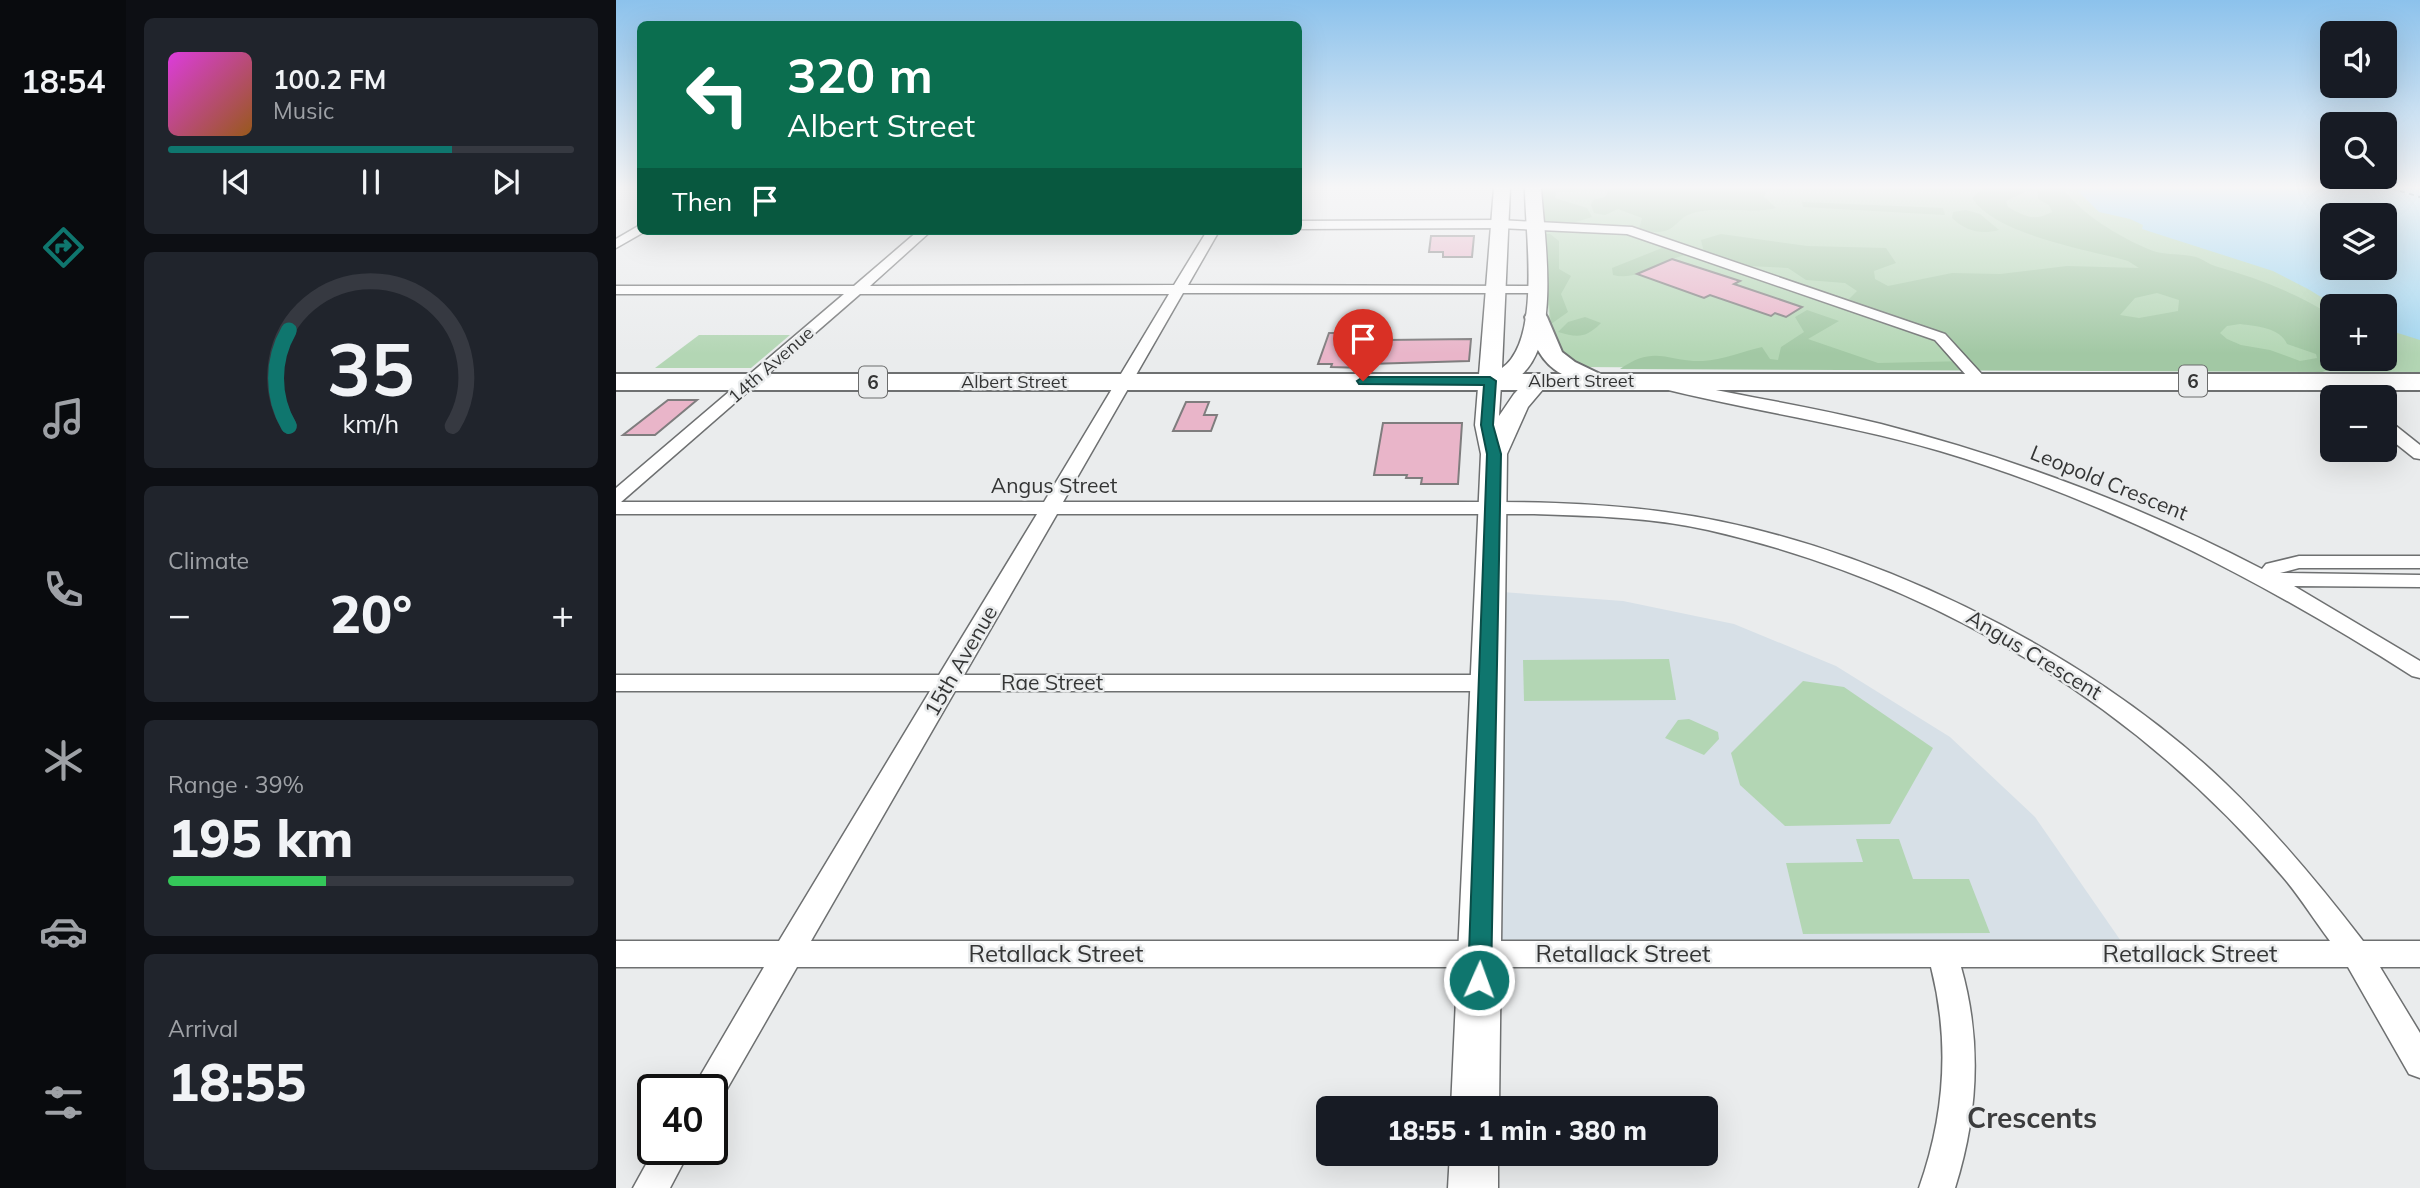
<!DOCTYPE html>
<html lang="en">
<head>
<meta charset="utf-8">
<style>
  :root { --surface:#171b24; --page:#20242c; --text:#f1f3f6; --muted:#9ea1a6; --line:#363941; --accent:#0f766e }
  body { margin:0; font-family:Mulish,sans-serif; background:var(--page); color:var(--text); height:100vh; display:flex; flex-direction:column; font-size:26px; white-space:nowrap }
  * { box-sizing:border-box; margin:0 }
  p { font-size:23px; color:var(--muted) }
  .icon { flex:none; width:38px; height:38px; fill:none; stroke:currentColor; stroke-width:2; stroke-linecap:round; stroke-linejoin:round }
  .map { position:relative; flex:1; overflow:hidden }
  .side { display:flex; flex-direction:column; gap:18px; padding:18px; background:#0d0f14; width:490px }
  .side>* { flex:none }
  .hud { position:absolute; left:21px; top:21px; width:665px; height:214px; border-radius:10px; box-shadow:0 7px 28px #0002; background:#0b6e4f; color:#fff; overflow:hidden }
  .controls { position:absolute; left:1704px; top:21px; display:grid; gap:14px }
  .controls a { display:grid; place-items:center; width:77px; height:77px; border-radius:10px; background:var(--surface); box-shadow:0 7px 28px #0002; font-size:35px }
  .speed { position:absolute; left:21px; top:1074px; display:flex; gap:14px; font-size:35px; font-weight:700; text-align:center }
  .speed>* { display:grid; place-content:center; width:91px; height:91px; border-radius:50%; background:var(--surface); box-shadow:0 7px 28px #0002; line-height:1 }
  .speed .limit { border:4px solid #111; border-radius:10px; background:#fff; color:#111 }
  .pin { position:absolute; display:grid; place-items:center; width:60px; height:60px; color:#fff; margin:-72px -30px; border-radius:50% 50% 50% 0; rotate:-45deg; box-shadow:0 0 7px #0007 }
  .pin .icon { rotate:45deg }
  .me { position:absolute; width:77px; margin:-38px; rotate:2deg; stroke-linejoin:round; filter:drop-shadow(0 0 5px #0008) }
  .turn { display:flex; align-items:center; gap:24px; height:147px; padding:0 35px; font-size:32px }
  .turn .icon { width:91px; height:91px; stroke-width:2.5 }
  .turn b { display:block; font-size:49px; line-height:60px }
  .then { display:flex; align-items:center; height:66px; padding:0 35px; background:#0003; gap:14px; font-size:26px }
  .big { font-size:52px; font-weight:800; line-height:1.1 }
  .side .tile { flex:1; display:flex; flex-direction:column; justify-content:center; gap:10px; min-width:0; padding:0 24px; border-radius:10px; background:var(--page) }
  .side .dial { align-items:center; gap:0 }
  .dial svg { height:182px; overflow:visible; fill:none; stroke:var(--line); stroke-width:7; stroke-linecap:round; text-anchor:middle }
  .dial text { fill:var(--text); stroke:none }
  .song { display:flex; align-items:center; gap:21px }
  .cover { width:84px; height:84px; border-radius:10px; background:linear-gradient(135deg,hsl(300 70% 55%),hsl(30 70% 35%)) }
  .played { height:7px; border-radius:4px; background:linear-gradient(90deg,var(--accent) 70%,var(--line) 70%) }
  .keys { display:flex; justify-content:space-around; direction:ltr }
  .heat { display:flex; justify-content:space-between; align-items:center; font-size:38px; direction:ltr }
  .charge { height:10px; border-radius:5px; background:linear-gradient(90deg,#34c759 39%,var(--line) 0) }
  .trip { position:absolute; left:700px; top:1096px; width:402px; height:70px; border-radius:10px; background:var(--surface); box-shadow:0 7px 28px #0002; font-weight:800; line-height:70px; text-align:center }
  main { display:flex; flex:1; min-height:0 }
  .menu { display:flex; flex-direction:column; width:126px; justify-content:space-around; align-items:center; background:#090b0e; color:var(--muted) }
  .menu .icon { width:49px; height:49px }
  .menu .active { color:var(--accent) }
  .menu b { font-size:32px; color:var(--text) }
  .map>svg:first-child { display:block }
  .built { fill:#d7e0e7 }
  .green { fill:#b3d6b4; fill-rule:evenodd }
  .forest { fill:#a2c8a4; fill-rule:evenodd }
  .water { fill:#a3d7f1; fill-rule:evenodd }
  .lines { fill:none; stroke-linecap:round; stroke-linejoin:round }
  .ferry { stroke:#165771; stroke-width:2; stroke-dasharray:5 4.5; stroke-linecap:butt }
  .building { fill:#e9b5c9; stroke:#7f7d7e; stroke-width:2 }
  .street-casing { stroke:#6e7071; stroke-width:3 }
  .secondary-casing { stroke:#6e7071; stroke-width:3 }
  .primary-casing { stroke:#6e7071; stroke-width:4 }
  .street { fill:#fff; fill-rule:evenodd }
  .secondary { fill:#fff; fill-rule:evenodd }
  .primary { fill:#fff; fill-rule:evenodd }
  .route { fill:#0f766e; stroke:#0a4d48; stroke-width:2 }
  .labels { text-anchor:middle; stroke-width:5; stroke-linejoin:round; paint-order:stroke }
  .far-street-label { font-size:18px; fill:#343535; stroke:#eaeced }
  .shield { fill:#eaeced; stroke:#6b6c6c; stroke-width:2 }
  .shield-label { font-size:19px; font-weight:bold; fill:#343535 }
  .street-label { font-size:21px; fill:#343535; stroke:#eaeced }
  .near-street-label { font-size:24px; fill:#343535; stroke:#eaeced }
  .near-neighbourhood-label { font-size:28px; font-weight:bold; fill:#3b3c3d; stroke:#eaeced }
</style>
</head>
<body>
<main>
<nav class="menu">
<b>18:54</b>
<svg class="icon active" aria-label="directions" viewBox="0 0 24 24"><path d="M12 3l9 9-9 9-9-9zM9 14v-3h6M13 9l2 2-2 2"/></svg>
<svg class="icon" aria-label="music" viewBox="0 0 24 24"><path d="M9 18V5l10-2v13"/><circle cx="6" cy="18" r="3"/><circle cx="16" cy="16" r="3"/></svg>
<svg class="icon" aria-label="phone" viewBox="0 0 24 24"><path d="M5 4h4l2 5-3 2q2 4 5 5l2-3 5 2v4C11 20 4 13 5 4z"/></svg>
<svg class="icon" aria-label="climate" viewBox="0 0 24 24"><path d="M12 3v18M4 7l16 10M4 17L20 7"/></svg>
<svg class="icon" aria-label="car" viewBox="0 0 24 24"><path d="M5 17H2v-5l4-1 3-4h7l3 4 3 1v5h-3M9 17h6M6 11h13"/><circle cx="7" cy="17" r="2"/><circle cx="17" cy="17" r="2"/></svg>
<svg class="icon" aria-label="filters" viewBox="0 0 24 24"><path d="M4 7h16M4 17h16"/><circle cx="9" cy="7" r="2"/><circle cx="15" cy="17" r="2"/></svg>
</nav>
<section class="side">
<div class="tile">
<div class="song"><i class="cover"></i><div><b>100.2 FM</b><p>Music</p></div></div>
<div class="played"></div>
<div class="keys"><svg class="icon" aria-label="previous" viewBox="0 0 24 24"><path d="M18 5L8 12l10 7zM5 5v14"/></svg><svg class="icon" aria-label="pause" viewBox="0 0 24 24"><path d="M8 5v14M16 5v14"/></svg><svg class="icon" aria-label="next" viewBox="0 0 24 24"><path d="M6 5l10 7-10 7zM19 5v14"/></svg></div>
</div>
<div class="tile dial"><svg viewBox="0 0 100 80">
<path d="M14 69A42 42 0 1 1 86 69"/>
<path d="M14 69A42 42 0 0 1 14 27" stroke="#0f766e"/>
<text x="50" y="56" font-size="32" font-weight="700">35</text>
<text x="50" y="72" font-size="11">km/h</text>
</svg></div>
<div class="tile"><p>Climate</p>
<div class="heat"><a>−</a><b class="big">20°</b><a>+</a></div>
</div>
<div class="tile"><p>Range · 39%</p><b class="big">195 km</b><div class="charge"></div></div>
<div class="tile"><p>Arrival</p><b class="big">18:55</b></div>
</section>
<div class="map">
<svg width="1804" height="1188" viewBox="0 0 1804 1188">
  <rect width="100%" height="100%" fill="#eaeced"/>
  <polygon class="built" points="886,592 1007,601 1118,624 1220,666 1334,737 1419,817 1507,944 885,947"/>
  <g class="green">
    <path d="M924 188H1804V372L963 367 948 360 933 319ZM1717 215H1769V268H1717ZM1717 306H1769V359H1717Z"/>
    <polygon points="83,335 174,335 135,368 39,368"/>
    <polygon points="1053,659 1060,700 908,701 907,660"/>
    <polygon points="1187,681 1228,687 1317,748 1274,824 1169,826 1124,785 1115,753"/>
    <polygon points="1073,719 1102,732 1103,739 1088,755 1049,738 1062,720"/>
    <polygon points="1240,839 1283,839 1297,879 1353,879 1374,933 1187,934 1170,863 1247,862"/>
  </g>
  <g class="forest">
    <path d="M924 188H959L960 192H940L939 198 971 208 976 217C958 223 945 226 926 223Z"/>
    <path d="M995 188H1160L1151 190 1148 197 1160 208C1134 215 1097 204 1072 215 1068 216 1063 222 1059 225 1049 235 1036 232 1023 229L1026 218 1002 209 989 215 978 213 975 205 977 200 989 197Z"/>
    <path d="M1367 188H1408L1411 191 1390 201 1392 207C1408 216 1418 222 1436 212L1433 205 1422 199V192L1434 188H1447C1464 214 1504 237 1532 249 1547 256 1565 253 1580 257 1587 259 1592 264 1599 266 1641 278 1680 293 1717 316V359L1769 357 1772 361 1745 362 1706 372 1004 369C1039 344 1051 362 1087 361 1106 360 1128 351 1146 347L1154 359 1162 360 1165 347 1188 332 1179 317 1191 310 1223 321 1192 339 1262 363 1354 361 1329 336 1245 309 1233 299 1241 291 1229 283 1190 280 1172 268 1133 266 1088 252 1085 240 1105 234 1191 246 1270 248 1280 263 1258 271 1259 279 1272 286 1336 273 1384 274 1451 266 1523 268 1512 261C1470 249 1380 235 1356 198ZM1541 293 1563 300 1562 311 1523 318 1504 315 1519 298ZM1624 324C1640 326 1665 328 1671 344L1700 354 1701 358 1684 361 1654 350 1625 345 1611 339 1604 333 1611 326Z"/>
    <polygon points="1186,202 1327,208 1329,215 1187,207"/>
    <path d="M1350 210 1364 214 1383 230C1364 235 1350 231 1336 218L1337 212Z"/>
    <polygon points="927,234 934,234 943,241 943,269 955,276 945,294 952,312 935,324"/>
    <path d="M1046 248 1070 255C1047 259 1022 282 997 275L996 268Z"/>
    <path d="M969 317 985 323C970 338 962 338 942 332L952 322Z"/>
  </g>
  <path class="water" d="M1478 188H1804V340L1769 329V306H1720L1692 289 1657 271 1526 229 1527 225 1514 219 1483 212 1462 191ZM1717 215H1769V268H1717Z"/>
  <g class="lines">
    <polyline class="ferry" points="1775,188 1804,197"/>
  </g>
  <g class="building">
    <polygon points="815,236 858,236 856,257 827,257 827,252 813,252"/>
    <polygon points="1056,259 1124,281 1118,284 1186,307 1170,317 1159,313 1155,316 1094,295 1088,298 1021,274"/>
    <polygon points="713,333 773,333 771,340 855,339 853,361 752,364 750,368 715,367 716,364 702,364"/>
    <polygon points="52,400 81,400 39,435 7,435"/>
    <polygon points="570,402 593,402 588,415 601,415 595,431 557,431"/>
    <polygon points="767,423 846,423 842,484 805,484 806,478 790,478 791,475 758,475"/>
  </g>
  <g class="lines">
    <g class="street-casing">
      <g id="street">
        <polygon points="883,220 1016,227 1329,334 1372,381 1364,386 1358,384 1319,340 1011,234 883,228 682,229 682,221"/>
        <polygon points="24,225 24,231 28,232 0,248 0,239"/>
        <path d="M302 231H315L254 286 558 285 591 231H603L572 285 927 286V292L922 293H567L447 502C561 502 675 502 788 502 875 502 963 500 1049 512 1241 537 1470 649 1609 783 1660 832 1704 885 1747 941H1804V967H1764L1804 1033V1078L1793 1074 1732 967H1345C1366 1041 1362 1115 1339 1188H1303C1329 1115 1334 1042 1315 967H181L104 1101 96 1104V1090H76L148 967H0V941H163L314 691H0V675H323L421 514H0V488L228 294H0V286H238ZM244 294H553L428 502H5ZM441 514H918C976 516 1035 517 1092 530 1316 581 1518 702 1667 877 1684 897 1698 920 1714 941H195L339 691H871L879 688 883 683 879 678 871 675H348Z"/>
        <polygon points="1715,376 1721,378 1743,397 1725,397 1707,381"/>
        <path d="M1046 379C1119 395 1193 406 1265 424 1397 458 1525 506 1646 569L1650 564 1683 556H1804V568H1683L1664 573 1804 575V587L1678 586 1804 661V678L1796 676C1649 582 1493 501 1324 451 1231 424 1135 411 1040 387L1038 384Z"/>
        <polygon points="1769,421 1775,422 1804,445 1804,459 1798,458 1769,435"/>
        <polygon points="38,1150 74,1150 54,1188 17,1188"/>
      </g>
    </g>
    <g class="secondary-casing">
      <g id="secondary">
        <path d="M878 188H894L886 368C926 340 909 231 909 188H925C928 236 946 342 904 376 899 380 891 382 885 385L883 416 898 394 915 376H931L934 381 912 407 891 454 883 1108H835L865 454 859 425Z"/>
        <polygon points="834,1153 882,1153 882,1188 832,1188"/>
      </g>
    </g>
    <g class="primary-casing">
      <path id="primary" d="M920 310 928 312 931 317 946 352 959 362 984 374H1804V390H0V374H946C923 362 917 340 909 317L912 312Z"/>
    </g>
    <use href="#street" class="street"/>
    <use href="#secondary" class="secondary"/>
    <use href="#primary" class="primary"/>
  </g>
  <linearGradient id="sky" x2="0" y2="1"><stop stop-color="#8cc2ec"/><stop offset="0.53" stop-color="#f6f6f7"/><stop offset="1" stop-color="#f6f6f7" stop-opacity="0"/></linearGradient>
  <rect width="1804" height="354" fill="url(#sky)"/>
  <polygon class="route" points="747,377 874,377 880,381 877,425 885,454 875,980 871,987 863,990 855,987 852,980 871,454 865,425 868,385 743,384 741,381"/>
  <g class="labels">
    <g class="far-street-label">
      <text transform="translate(155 365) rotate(-41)" y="6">14th Avenue</text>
      <text x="965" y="387">Albert Street</text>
      <text x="398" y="388">Albert Street</text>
    </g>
    <g class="shield">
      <rect x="1563" y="365.5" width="28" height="31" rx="5"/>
      <rect x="243" y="366.5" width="28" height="31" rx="5"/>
    </g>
    <g class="shield-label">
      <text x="1577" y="388">6</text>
      <text x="257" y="389">6</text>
    </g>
    <g class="street-label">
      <text transform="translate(1493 483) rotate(22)" y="7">Leopold Crescent</text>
      <text x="438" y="493">Angus Street</text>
      <text transform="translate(1418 655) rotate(31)" y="7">Angus Crescent</text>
      <text transform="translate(345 661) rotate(-60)" y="7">15th Avenue</text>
      <text x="436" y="690">Rae Street</text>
    </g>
    <g class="near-street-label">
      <text x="440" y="962">Retallack Street</text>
      <text x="1007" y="962">Retallack Street</text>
      <text x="1574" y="962">Retallack Street</text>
    </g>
    <g class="near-neighbourhood-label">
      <text x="1416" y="1128">Crescents</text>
    </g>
  </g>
</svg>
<div class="controls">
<a><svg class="icon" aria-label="sound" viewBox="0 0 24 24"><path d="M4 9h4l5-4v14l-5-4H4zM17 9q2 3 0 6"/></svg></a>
<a><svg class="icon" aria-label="search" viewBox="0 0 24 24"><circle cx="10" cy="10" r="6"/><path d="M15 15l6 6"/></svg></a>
<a><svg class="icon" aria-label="layers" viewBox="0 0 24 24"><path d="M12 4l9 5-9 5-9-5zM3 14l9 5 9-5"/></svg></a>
<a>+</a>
<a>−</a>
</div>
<div class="speed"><div class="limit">40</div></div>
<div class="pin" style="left:747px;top:381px;background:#d93025"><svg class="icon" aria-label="arrive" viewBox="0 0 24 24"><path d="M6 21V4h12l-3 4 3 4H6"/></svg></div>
<svg class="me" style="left:863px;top:980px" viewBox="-20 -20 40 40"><circle r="17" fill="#0f766e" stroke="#fff" stroke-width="3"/><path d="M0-11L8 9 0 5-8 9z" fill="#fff"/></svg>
<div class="trip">18:55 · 1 min · 380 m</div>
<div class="hud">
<div class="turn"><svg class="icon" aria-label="left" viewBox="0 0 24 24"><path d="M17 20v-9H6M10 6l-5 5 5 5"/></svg><div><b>320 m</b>Albert Street</div></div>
<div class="then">Then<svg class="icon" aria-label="arrive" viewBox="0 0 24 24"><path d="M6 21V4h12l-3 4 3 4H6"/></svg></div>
</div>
</div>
</main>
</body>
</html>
